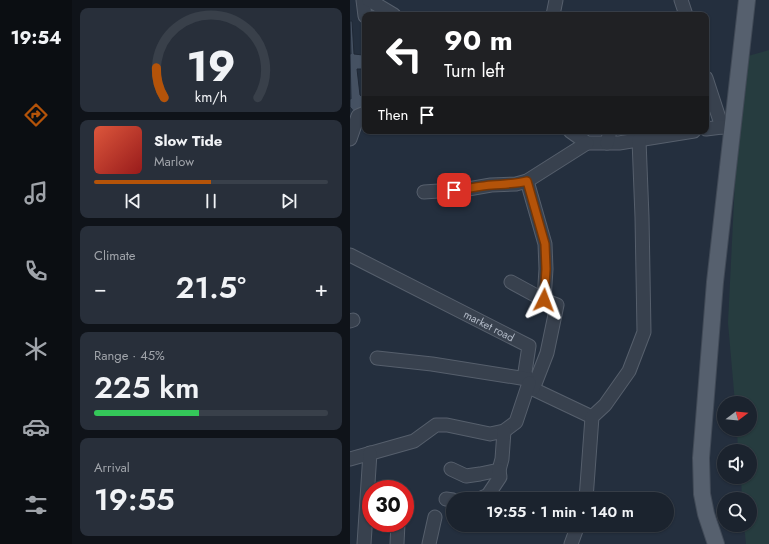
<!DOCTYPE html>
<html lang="en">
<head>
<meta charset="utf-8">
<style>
  :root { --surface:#1b232e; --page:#282f3a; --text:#f1f3f6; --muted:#a0a4aa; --line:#39404a; --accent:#b45309 }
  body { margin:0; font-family:Jost,sans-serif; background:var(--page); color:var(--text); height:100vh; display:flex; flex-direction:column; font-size:15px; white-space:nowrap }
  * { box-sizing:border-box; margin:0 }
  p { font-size:13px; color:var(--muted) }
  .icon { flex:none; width:22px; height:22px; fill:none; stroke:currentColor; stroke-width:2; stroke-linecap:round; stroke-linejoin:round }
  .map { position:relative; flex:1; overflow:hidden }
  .sheet { display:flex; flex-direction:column; gap:8px; padding:8px; background:#0f1319; width:278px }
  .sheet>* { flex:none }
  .hud { position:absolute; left:12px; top:12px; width:347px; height:122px; border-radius:8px; box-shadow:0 1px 3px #0004,0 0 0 1px var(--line); background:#202124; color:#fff; overflow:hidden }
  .needle { width:26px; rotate:74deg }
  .controls { position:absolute; left:367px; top:396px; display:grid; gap:8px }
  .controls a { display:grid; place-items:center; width:40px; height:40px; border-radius:50%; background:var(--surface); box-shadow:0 1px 3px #0004,0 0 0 1px var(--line); font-size:20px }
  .speed { position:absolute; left:12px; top:480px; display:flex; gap:8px; font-size:20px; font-weight:700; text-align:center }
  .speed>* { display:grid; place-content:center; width:52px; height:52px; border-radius:50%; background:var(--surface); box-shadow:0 1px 3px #0004,0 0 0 1px var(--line); line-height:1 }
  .speed .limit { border:6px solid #d22; background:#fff; color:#111 }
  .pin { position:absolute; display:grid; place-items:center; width:34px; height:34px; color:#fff; margin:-17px; border-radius:8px; box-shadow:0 2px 6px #0006 }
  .me { position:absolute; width:44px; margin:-22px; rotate:3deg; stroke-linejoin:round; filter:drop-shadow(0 0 3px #0008) }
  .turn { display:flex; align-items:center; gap:14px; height:84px; padding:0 16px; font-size:18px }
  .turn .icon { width:52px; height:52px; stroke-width:2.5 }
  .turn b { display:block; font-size:28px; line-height:34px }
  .then { display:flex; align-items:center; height:38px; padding:0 16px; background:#0003; gap:8px; font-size:15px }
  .big { font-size:30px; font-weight:600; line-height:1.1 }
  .sheet .card { flex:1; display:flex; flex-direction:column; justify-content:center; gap:6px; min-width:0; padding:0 14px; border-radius:8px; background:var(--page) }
  .sheet .dial { align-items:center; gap:0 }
  .dial svg { height:104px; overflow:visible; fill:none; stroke:var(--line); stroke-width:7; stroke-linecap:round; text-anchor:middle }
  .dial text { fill:var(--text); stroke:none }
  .song { display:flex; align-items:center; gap:12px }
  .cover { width:48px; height:48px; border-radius:6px; background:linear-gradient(135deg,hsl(10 70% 55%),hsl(0 70% 35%)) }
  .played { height:4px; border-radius:2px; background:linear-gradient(90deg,var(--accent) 50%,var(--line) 50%) }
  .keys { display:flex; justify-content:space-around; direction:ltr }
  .heat { display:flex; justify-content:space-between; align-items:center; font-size:22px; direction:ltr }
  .charge { height:6px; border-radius:3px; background:linear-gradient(90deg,#34c759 45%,var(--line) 0) }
  .trip { position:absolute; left:96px; top:492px; width:228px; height:40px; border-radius:20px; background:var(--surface); box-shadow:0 1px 3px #0004,0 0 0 1px var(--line); font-weight:600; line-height:40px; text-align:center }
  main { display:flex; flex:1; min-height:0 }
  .dock { display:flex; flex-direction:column; width:72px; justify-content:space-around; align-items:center; background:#0b0e12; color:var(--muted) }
  .dock .icon { width:28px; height:28px }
  .dock .selected { color:var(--accent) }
  .dock b { font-size:18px; color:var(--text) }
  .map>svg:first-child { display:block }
  .green { fill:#263c3f }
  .building { fill:#455162; stroke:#1f2835 }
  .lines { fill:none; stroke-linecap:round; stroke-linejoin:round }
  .minor-casing { stroke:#565f6c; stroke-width:15 }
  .major-casing { stroke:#414a57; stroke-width:18 }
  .minor { stroke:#38414e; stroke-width:13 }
  .major { stroke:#56606e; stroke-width:16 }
  .route-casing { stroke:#753606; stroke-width:10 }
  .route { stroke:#b45309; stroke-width:7 }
  .labels { text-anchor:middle; stroke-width:4; stroke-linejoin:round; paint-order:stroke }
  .street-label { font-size:11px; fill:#b4bcc9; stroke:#1d2633 }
</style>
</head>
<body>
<main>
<nav class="dock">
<b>19:54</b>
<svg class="icon selected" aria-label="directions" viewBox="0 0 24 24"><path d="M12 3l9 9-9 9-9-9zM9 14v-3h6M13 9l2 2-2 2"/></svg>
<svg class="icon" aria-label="music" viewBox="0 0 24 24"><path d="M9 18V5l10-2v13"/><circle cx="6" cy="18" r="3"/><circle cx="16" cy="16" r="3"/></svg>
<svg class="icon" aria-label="phone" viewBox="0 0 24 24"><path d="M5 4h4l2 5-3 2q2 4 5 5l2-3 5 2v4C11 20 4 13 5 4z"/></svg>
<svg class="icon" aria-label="climate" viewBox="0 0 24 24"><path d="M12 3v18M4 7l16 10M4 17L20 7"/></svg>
<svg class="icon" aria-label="car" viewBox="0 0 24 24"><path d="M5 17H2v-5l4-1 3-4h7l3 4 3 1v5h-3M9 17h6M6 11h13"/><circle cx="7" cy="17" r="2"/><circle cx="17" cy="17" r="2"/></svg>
<svg class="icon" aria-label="filters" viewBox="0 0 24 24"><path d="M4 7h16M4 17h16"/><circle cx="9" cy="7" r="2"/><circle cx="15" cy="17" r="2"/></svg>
</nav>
<section class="sheet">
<div class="card dial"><svg viewBox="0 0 100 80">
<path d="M14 69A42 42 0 1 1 86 69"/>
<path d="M14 69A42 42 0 0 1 8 46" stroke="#b45309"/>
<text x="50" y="56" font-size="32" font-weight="700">19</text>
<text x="50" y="72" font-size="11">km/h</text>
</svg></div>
<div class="card">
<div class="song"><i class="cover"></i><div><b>Slow Tide</b><p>Marlow</p></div></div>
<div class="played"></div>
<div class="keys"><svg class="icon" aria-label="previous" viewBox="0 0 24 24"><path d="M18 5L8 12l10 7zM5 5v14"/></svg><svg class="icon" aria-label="pause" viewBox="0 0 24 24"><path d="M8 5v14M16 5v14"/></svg><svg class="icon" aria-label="next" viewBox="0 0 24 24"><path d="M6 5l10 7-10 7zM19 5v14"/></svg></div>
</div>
<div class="card"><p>Climate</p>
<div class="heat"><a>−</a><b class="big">21.5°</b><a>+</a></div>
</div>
<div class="card"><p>Range · 45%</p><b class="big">225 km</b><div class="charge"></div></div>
<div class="card"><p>Arrival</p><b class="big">19:55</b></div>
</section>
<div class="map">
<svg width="419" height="544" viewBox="0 0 419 544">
  <rect width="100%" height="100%" fill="#242f3e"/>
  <polygon class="green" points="419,50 419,544 396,544 394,525 400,525 400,499 392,499 391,477 400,477 400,451 388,451 387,429 400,429 400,403 385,403 378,323 391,58"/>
  <polygon class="building" points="0,21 2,21 4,54 13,55 15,64 12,69 7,69 10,95 15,99 15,112 5,113 0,107 0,99 1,99 0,54 1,54"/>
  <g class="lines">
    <g class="minor-casing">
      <g id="minor">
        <polyline points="13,0 15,16"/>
        <polyline points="19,0 44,15"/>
        <polyline points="331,0 336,15"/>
        <polyline points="203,15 206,0"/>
        <polyline points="356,78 372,127"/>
        <polyline points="356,129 380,126"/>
        <polyline points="220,131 237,143 269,143 344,131"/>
        <polyline points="0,139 8,116 15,113"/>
        <polyline points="257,143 260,131"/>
        <polyline points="177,181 195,244 196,269 194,300"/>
        <polyline points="74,192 118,189 141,185 166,184 177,181 237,143"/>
        <path id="s1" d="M0 255 179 346 175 372 177 379 183 389 242 417"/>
        <polyline points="161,282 194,300 207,305 197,353 183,389"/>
        <polyline points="0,321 3,320"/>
        <polyline points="27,358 82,364 177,379"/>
        <polyline points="0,459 64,441 86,425 97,425 140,434 154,431 166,422 179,383"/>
        <polyline points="101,469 116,476 130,474 149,470 152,459 154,431"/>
        <polyline points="96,499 103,500"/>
        <polyline points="129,499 138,495 150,477 149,470"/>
        <polyline points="236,499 242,417 255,405 279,371 294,332 292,217 289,140"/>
        <polyline points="14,544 20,453"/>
        <polyline points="47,544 48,523"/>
        <polyline points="79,544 85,517"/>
        <polyline points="221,544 228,525"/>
      </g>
    </g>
    <g class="major-casing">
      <polyline id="major" points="366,544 356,514 352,494 351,458 365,282 397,0"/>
    </g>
    <use href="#minor" class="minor"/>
    <use href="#major" class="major"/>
  </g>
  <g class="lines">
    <g class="route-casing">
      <path id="route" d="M104 190C117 189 129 186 142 185 154 184 165 184 177 181L195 244 196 269 194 300"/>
    </g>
    <use href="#route" class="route"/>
  </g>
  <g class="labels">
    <g class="street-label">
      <text dy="4" stroke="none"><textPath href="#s1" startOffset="156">market road</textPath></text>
    </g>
  </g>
</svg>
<div class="controls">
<a><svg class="needle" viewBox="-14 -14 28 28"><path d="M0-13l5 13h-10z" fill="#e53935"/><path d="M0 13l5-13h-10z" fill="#a0a4aa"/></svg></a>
<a><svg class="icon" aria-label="sound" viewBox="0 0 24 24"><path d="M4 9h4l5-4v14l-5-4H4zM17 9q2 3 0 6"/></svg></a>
<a><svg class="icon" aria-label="search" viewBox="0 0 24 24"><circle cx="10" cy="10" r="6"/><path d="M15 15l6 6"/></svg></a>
</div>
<div class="speed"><div class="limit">30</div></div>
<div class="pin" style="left:104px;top:190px;background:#d93025"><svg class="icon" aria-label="arrive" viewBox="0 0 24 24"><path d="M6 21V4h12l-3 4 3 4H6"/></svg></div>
<svg class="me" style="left:194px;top:300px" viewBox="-20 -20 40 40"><path d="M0-17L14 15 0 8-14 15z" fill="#b45309" stroke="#fff" stroke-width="4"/></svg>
<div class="trip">19:55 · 1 min · 140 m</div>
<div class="hud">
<div class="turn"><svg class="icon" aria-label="left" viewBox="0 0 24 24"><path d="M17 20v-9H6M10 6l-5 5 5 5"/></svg><div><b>90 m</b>Turn left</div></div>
<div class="then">Then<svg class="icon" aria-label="arrive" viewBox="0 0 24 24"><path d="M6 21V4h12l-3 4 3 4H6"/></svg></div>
</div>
</div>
</main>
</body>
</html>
